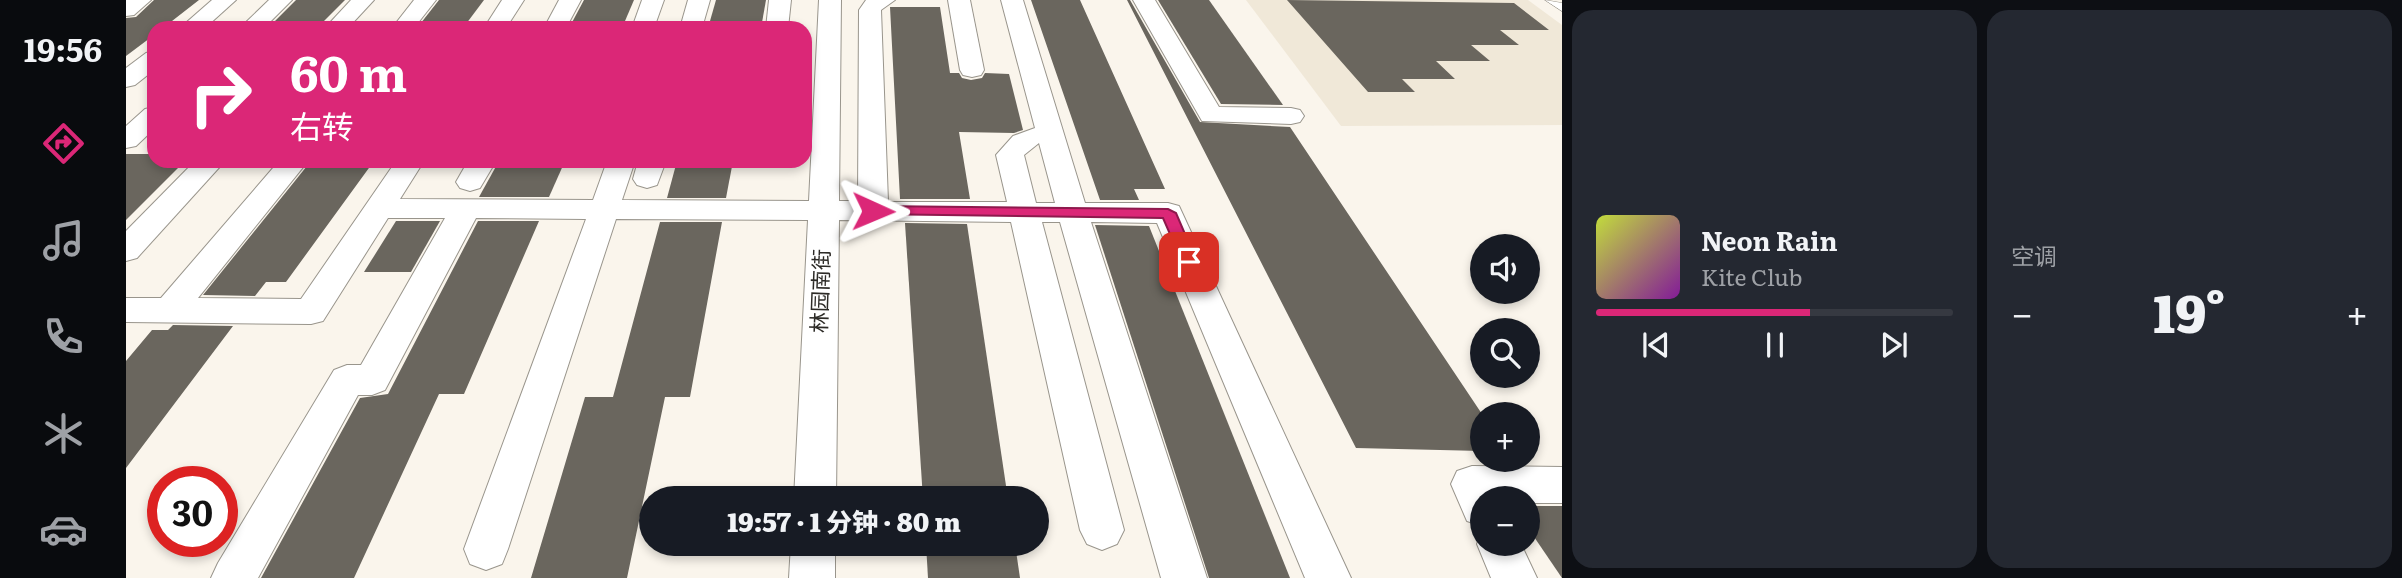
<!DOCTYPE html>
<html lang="zh">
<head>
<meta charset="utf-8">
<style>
  :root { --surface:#171b24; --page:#242831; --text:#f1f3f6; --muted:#9ea1a6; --line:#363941; --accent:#db2777 }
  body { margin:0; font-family:Literata,"Noto Sans SC",serif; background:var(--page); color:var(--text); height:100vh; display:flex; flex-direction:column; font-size:26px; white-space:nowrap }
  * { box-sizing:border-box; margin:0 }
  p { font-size:23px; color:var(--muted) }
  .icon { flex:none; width:38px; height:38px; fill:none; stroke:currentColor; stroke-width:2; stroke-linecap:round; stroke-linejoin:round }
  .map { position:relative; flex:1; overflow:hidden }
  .drawer { display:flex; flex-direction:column; gap:10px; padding:10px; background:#0d0f14; width:840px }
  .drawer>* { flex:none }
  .top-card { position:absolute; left:21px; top:21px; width:665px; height:147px; border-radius:21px; box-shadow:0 4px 10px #0003; background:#db2777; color:#fff; overflow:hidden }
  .tools { position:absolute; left:1344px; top:234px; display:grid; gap:14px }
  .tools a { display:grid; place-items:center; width:70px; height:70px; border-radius:50%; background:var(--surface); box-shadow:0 4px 10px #0003; font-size:35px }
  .speed { position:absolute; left:21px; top:466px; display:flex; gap:14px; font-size:35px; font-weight:700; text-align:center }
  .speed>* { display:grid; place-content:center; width:91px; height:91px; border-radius:50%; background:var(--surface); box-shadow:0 4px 10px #0003; line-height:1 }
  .speed .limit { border:10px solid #d22; background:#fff; color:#111 }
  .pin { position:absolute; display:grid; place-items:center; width:60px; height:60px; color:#fff; margin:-30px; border-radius:14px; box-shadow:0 4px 10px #0006 }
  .me { position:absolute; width:77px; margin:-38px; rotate:91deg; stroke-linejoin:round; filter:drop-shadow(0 0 5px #0008) }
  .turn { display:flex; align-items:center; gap:24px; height:147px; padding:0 28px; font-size:32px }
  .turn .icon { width:91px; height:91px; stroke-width:2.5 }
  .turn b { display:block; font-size:49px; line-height:60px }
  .big { font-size:52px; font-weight:800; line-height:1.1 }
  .drawer .widget { flex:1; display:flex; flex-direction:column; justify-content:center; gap:10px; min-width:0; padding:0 24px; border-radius:21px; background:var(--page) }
  .song { display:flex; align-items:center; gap:21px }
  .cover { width:84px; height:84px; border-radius:10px; background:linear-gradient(135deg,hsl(70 70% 55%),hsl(290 70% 35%)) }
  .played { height:7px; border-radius:4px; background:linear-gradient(90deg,var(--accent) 60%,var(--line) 60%) }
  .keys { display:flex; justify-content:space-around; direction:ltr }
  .heat { display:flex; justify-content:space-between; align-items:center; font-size:38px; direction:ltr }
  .drawer .tiles { flex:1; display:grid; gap:10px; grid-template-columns:repeat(2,1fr) }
  .trip { position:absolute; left:513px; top:486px; width:410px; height:70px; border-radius:35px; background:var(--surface); box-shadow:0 4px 10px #0003; font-weight:800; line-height:70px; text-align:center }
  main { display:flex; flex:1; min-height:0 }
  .tab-bar { display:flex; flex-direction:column; width:126px; justify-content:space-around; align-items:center; background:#090b0e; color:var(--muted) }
  .tab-bar .icon { width:49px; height:49px }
  .tab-bar .current { color:var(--accent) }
  .tab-bar b { font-size:32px; color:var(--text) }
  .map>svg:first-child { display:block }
  .built { fill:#f0e8d8 }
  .building { fill:#6a665e }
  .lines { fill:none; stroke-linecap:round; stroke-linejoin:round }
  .service-casing { stroke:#99958c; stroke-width:1 }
  .minor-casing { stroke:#99958c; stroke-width:2 }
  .service { fill:#fff; fill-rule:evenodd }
  .minor { fill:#fff; fill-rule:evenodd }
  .route { fill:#db2777; stroke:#8e194d; stroke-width:2 }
  .labels { text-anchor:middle; stroke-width:7; stroke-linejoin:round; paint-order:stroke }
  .street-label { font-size:21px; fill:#2d2b27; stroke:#fff }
</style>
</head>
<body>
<main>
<nav class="tab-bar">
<b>19:56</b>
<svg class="icon current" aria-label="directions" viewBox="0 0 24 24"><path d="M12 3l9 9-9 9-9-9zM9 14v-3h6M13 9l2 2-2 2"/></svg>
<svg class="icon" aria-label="music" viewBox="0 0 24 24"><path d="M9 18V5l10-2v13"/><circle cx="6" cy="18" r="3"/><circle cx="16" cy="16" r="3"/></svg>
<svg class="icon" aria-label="phone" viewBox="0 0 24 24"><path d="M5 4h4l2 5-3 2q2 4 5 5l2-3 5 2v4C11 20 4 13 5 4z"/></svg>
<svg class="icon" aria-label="climate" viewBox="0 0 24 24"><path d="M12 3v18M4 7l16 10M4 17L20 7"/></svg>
<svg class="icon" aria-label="car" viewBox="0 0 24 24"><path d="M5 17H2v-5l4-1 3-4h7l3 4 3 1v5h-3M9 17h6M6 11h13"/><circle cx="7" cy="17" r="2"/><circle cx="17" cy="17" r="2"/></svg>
</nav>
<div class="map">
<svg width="1436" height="578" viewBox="0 0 1436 578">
  <rect width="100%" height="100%" fill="#faf5ec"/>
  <polygon class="built" points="1120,0 1402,0 1436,25 1436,125 1215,126"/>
  <g class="building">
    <polygon points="28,0 73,0 37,28 28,28 28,35 0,56 0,18 10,17"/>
    <polygon points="170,0 219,0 191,28 142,28"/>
    <polygon points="313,0 358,0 337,28 291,28"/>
    <polygon points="458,0 508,0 496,28 443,28"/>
    <polygon points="590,0 640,0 635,28 582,28"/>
    <polygon points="905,0 954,0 1039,189 1008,189 1013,200 974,200"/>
    <polygon points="1001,0 1004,0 1074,122 1164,127 1356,414 1356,451 1230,448"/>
    <polygon points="1032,0 1083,0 1157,105 1095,104"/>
    <polygon points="1161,0 1388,3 1423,30 1374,30 1393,45 1345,45 1364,61 1310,61 1329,79 1276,79 1289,92 1242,92"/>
    <polygon points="764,7 814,7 824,73 833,73 836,78 845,80 856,78 859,73 883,74 897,130 888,133 833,132 844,199 774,199"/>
    <polygon points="0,154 28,154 28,161 59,161 0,220"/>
    <polygon points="185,161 248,161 160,282 140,282 129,296 77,295"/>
    <polygon points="373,161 439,161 423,197 353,197"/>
    <polygon points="551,161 607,161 600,198 541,198"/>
    <polygon points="270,221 314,221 285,272 238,272"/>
    <polygon points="352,221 413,221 338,394 313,394 228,578 135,578 234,398 262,394"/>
    <polygon points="534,222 596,222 564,397 539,397 501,578 405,578 459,397 487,397"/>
    <polygon points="779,223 841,224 882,499 797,499"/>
    <polygon points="969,225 1023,226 1164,578 1083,578"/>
    <polygon points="47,325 107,326 0,468 0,361 26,330 42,330"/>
    <polygon points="1402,506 1436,506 1436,578 1402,528"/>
    <polygon points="800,544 889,544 894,578 802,578"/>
  </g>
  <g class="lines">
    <g class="service-casing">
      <polygon id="service" points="1419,0 1436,3 1436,11"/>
    </g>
    <g class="minor-casing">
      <g id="minor">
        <polygon points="0,0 25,0 8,15 0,16"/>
        <polygon points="86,0 110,0 79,28 54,28"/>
        <polygon points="143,0 166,0 138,28 114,28"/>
        <polygon points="225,0 248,0 222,28 199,28"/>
        <polygon points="288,0 310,0 288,28 266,28"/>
        <polygon points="376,0 398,0 380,28 358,28"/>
        <polygon points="433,0 455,0 440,28 418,28"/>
        <polygon points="516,0 538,0 528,28 506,28"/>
        <polygon points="562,0 584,0 576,28 554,28"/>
        <polygon points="643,0 665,0 662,28 640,28"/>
        <path d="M693 0H715L713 201H732L733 10 740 0H769L755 10 762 202H881L870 155 887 136 909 128 875 0H897L959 203H1042L1053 206 1225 578H1179L1031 223 965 222 1081 578H1035L934 222H916L998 530 991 544 976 550 961 544 954 530 885 222 713 220 710 499H668L682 220 490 219 382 549 376 564 360 570 344 564 338 549 460 219 350 218 259 390 246 395H232L132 578H85L92 563 208 370 221 365H235L319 218H262L197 321 185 324 0 322V298H35L153 161H182L72 298 175 299 270 161H298L274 199 467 200 481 161H509L496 200 683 201ZM913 143 929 203H910L898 155Z"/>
        <polygon points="822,0 844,0 858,70 855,75 846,77 837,75 834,70"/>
        <polygon points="1007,0 1029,0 1093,107 1165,108 1174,110 1178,116 1174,122 1165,124 1076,121"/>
        <polygon points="28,51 28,70 9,85 0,87 0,68 20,53"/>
        <polygon points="28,107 28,129 10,146 0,148 0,126 19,109"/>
        <polygon points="69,161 99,161 11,258 0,261 0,231"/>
        <polygon points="342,161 370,161 354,188 344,191 334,188 330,182"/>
        <polygon points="512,161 540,161 531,185 521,188 511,185 507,179"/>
        <polygon points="1346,466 1436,467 1436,503 1402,503 1402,499 1356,499 1356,526 1341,521 1325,484 1331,471"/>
        <polygon points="1356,532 1356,544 1395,544 1411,578 1365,578 1351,544"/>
        <polygon points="665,544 709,544 709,578 663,578"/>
      </g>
    </g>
    <use href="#service" class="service"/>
    <use href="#minor" class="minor"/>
  </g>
  <polygon class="route" points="747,206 1042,209 1050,213 1071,262 1063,267 1058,266 1037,218 742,214 740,211 742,207"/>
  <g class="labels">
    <g class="street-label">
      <text transform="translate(695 291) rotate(-88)" y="7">林园南街</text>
    </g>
  </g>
</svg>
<div class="tools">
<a><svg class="icon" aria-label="sound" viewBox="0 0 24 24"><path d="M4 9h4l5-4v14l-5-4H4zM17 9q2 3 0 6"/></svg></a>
<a><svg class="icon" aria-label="search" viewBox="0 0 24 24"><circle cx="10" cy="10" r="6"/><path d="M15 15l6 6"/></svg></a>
<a>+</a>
<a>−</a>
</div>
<div class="speed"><div class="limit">30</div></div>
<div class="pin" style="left:1063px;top:262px;background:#d93025"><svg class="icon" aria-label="arrive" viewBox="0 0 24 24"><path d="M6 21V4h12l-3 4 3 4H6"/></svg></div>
<svg class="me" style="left:747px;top:211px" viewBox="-20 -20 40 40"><path d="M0-17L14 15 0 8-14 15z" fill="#db2777" stroke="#fff" stroke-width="4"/></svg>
<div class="trip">19:57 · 1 分钟 · 80 m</div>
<div class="top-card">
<div class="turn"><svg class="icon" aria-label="right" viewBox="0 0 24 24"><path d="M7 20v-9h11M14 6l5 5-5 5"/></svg><div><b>60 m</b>右转</div></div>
</div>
</div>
<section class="drawer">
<div class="tiles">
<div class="widget">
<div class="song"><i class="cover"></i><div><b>Neon Rain</b><p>Kite Club</p></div></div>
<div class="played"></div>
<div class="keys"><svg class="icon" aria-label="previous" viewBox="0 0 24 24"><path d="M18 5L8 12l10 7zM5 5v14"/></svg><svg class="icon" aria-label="pause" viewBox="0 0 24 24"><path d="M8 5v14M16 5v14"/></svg><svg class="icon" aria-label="next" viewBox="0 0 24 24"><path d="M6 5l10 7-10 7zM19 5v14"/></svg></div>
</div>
<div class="widget"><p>空调</p>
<div class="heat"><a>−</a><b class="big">19°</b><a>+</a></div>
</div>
</div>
</section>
</main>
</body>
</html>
